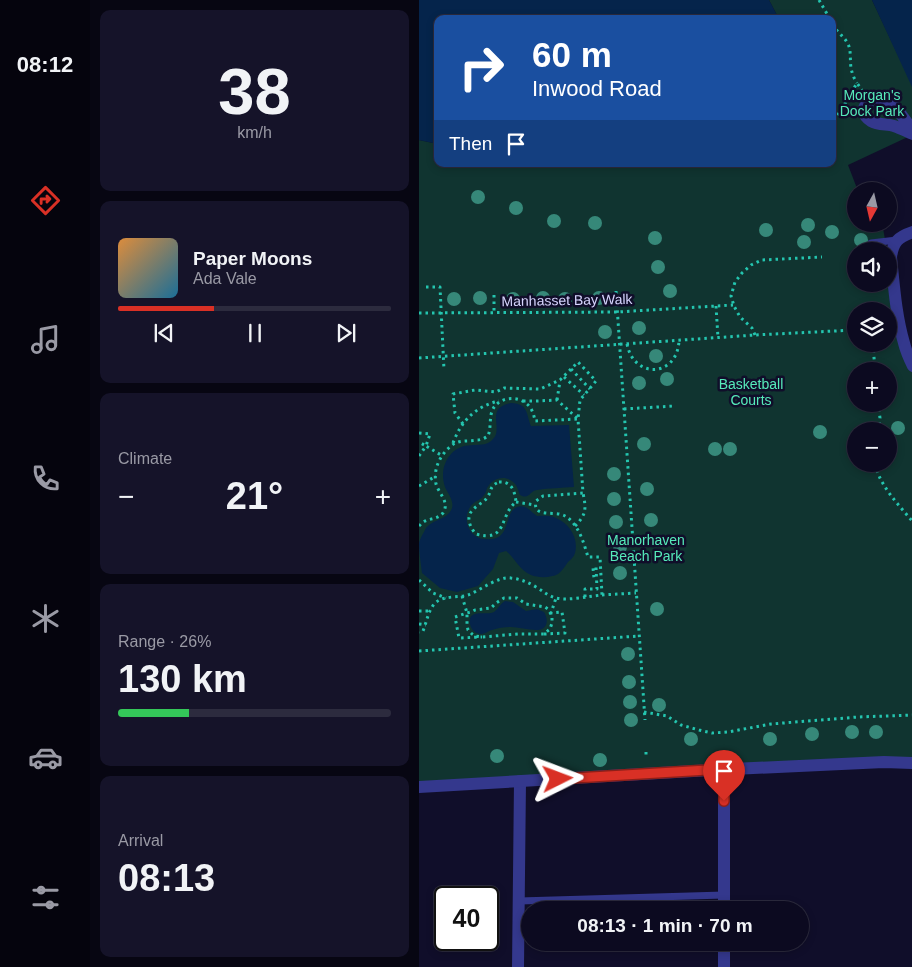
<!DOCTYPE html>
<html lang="en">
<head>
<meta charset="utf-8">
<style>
  :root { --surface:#0c0a20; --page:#151329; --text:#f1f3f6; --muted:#9a9aa5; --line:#2c2b3e; --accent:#d93025 }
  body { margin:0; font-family:Helvetica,sans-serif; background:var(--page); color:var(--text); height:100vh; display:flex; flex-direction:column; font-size:19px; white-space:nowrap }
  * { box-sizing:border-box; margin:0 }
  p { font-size:16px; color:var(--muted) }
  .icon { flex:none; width:28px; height:28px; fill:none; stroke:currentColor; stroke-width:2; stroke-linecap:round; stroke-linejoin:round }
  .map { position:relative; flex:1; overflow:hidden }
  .details { display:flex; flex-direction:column; gap:10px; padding:10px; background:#070612; width:329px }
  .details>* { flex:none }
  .banner { position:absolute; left:15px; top:15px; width:402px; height:152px; border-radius:10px; box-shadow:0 2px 8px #0003,0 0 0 1px var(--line); background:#1a4fa0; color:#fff; overflow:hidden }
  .needle { width:32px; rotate:188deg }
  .buttons { position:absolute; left:428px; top:182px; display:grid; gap:10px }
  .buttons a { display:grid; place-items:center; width:50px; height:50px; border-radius:50%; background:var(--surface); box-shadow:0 2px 8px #0003,0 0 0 1px var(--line); font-size:25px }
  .speed { position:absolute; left:15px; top:886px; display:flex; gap:10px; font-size:25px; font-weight:700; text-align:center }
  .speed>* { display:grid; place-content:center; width:65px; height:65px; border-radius:50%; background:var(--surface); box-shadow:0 2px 8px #0003,0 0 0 1px var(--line); line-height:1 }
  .speed .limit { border:2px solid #111; border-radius:8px; background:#fff; color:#111 }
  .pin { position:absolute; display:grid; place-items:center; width:42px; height:42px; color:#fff; margin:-51px -21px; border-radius:50% 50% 50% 0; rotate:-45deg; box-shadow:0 0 5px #0007 }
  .pin .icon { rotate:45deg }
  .me { position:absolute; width:55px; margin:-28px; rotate:87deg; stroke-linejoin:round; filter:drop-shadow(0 0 4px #0008) }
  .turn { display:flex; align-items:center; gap:18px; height:105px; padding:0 15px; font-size:22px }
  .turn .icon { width:65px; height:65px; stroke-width:2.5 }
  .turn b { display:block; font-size:35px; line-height:42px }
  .then { display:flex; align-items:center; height:48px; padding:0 15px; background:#0003; gap:10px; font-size:19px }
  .big { font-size:38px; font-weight:800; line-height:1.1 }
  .details .tile { flex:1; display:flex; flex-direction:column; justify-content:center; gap:8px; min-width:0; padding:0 18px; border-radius:10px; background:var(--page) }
  .details .dial { align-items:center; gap:0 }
  .dial b { font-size:65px; line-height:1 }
  .song { display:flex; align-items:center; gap:15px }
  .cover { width:60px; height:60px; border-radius:8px; background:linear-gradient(135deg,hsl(30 70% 55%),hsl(200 70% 35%)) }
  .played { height:5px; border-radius:2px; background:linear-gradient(90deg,var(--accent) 35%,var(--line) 35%) }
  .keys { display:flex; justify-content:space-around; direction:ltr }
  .heat { display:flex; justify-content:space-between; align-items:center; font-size:28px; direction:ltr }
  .charge { height:8px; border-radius:4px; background:linear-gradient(90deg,#34c759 26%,var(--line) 0) }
  .trip { position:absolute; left:102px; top:901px; width:288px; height:50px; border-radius:25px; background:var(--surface); box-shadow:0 2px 8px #0003,0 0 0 1px var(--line); font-weight:800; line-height:50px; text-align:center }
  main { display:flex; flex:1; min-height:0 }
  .dock { display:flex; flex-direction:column; width:90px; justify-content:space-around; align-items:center; background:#05040d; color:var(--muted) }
  .dock .icon { width:35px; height:35px }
  .dock .selected { color:var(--accent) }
  .dock b { font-size:22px; color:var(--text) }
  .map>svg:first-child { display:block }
  .green { fill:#103430; fill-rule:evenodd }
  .water { fill:#05244b }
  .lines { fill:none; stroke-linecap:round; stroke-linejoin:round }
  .path { stroke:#24c5af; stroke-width:3; stroke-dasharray:2.5 4; stroke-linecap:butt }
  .service { stroke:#34388d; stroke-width:7 }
  .minor { stroke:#34388d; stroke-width:12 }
  .tertiary { stroke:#34388d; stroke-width:12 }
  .tree { fill:#368879 }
  .route-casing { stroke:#8d1f18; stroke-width:12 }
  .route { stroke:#d93025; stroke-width:9 }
  .labels { text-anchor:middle; stroke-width:5; stroke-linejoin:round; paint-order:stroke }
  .park-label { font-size:14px; fill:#56ebba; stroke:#100e2a }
  .street-label { font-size:14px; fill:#d8d6ff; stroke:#100e2a }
</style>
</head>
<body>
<main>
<nav class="dock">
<b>08:12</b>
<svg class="icon selected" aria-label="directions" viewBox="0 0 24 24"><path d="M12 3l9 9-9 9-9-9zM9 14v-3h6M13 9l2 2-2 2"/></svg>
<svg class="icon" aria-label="music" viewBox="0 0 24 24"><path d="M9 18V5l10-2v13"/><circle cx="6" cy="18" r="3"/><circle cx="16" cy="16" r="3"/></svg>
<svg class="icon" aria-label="phone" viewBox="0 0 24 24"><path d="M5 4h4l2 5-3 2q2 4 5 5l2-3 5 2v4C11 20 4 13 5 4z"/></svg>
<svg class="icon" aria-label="climate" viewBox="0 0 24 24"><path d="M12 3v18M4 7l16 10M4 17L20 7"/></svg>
<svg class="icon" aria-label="car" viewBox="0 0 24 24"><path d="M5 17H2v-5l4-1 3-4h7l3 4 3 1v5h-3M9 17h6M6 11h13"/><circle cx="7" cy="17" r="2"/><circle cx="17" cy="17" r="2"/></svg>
<svg class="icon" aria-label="filters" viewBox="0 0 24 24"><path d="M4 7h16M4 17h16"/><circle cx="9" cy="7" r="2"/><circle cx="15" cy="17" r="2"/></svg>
</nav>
<section class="details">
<div class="tile dial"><b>38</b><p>km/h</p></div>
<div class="tile">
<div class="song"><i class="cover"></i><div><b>Paper Moons</b><p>Ada Vale</p></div></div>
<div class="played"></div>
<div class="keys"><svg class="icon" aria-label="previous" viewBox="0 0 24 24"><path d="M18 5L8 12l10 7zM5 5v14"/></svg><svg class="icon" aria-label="pause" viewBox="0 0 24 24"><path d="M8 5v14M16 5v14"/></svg><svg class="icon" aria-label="next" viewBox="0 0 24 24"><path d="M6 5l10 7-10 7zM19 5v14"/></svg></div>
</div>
<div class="tile"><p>Climate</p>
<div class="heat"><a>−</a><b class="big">21°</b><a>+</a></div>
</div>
<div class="tile"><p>Range · 26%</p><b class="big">130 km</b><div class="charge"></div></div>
<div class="tile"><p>Arrival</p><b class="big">08:13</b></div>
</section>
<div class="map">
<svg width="494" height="967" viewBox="0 0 494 967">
  <rect width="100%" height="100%" fill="#100e2a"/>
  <path class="green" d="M350 0H453L494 87 493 135 429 165 439 191H436V224H450L454 232 464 228 468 251H436V284H469L493 366V763L0 788V140L19 144V164H414V19H360ZM436 311H469V344H436ZM436 371H469V404H436ZM436 431H469V464H436Z"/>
  <g class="water">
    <polygon points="0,0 350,0 360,19 19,19 19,144 0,140"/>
    <polygon points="453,0 493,0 493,87"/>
    <path d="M92 403C110 404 107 414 112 426L150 425 155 487C143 488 130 488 118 490 110 491 111 500 101 495 99 490 98 485 94 482 85 474 73 479 68 488 68 489 66 495 65 495 63 499 59 500 56 502 46 509 45 524 53 533 57 537 61 539 66 539 93 543 84 513 98 507 107 504 112 512 118 516 125 516 131 515 137 518 150 523 160 538 156 553 155 557 152 559 149 562 146 566 143 571 139 574 132 578 119 578 112 575 100 570 96 558 87 551L80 553 74 569 59 586 38 592 21 588 3 573C2 564 0 552 0 543 1 539 3 535 5 532 6 530 7 527 9 526 16 519 29 519 33 508 35 500 29 494 26 487 22 475 24 463 32 454 47 438 64 451 74 439 85 428 65 408 92 403Z"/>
    <path d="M86 601 94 602 107 611 118 609 125 612C128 617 130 625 123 629 117 632 100 627 92 627 86 627 79 628 73 630 69 631 66 634 62 634 57 634 52 630 51 624 48 608 68 616 75 612 79 609 81 604 86 601Z"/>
  </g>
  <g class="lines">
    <g class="path">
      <polyline points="400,0 411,19"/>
      <path d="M414 24C418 33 425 36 429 44 433 52 430 63 433 72 434 76 436 80 438 83"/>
      <polyline points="414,120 421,112 438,83 443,90"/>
      <polyline points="7,287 21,287 25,370"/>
      <polyline points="197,291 226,720"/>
      <polyline points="75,295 75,313"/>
      <polyline points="297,306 299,338"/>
      <polyline points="0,313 198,312 314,305"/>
      <polyline points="336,335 333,328 321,317 315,306 312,296 316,282 323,273 332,265 343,260 403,257"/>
      <path d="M208 344C215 380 259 377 260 340"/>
      <polyline points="454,344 456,371"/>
      <polyline points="0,358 336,335 436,330"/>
      <polyline points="152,369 171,389"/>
      <polyline points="145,377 165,395"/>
      <polyline points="138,400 141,381"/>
      <polyline points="104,401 117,401 138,400 158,418"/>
      <polyline points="205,409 255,406"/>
      <polyline points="44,424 36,413 34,394 56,390 77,392 85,388 121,389 141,380 159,362 177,381 161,400 159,419"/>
      <polyline points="459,431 461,418 459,404"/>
      <polyline points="0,433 11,434 7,446 0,442"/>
      <path d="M34 443C42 421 57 406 80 401"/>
      <polyline points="0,456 7,446 22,455"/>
      <path d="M456 464C461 486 479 504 494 522"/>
      <path d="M80 482C93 481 96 492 97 502 80 515 89 543 57 534 52 529 47 519 52 512 56 506 64 503 68 498 73 491 70 486 80 482Z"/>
      <polyline points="0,486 17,476"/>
      <polyline points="97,502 116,505"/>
      <path d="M0 526C2 524 4 522 6 521 13 518 19 519 24 513 31 502 20 494 17 484 14 469 21 455 32 446 40 439 49 442 58 440 62 440 66 438 69 436 73 426 69 414 76 406 83 397 99 396 108 404 113 408 115 415 116 421L159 419 164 493 124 496 117 501C113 519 136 510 146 516 160 524 165 544 169 557H181L183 595C171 596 149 601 137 598 129 596 124 591 117 587 109 582 101 579 92 578 79 576 62 590 49 595 39 598 25 595 16 603 9 611 8 621 4 631L0 632"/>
      <path d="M156 526C168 514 167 508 164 493"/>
      <polyline points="0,580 14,593 27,598"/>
      <polyline points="183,595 217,593"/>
      <polyline points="43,596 48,613 48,625 49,630 53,634 56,636 63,637 99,634 125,634 131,629 133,623 133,616 129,609 126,607 107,604 98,598 85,598 77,603 72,608 56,610 52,612 48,613 36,617 40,638 63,637"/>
      <polyline points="166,597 166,589 178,589 177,567 174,568 175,578"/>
      <polyline points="0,611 10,611"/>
      <polyline points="0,624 7,625"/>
      <polyline points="125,634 146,633 143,612 132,613 137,598"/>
      <polyline points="0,651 220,636"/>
      <polyline points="225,712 248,716 262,725 280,730 293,733 309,732 352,724 439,717 494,715"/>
      <polyline points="227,752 227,755"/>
    </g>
    <g class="service">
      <polyline points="452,243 478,240"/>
      <polyline points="100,901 305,895"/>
    </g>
    <g class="minor">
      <path d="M494 131C487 122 478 106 468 101 452 91 435 111 452 121 459 125 468 124 475 126 481 128 487 131 494 134"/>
      <path d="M494 232C479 237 474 242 472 257 475 286 477 316 485 343 487 351 490 358 494 366"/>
      <polyline points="305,910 305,769"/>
      <polyline points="305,942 305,967"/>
      <polyline points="99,967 101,781"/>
    </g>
    <polyline class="tertiary" points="0,787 292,770 465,762 494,763"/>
  </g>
  <g class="tree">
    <circle cx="59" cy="197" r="7"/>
    <circle cx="97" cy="208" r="7"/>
    <circle cx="135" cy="221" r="7"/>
    <circle cx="176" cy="223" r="7"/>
    <circle cx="389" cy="225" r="7"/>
    <circle cx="347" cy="230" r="7"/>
    <circle cx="413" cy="232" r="7"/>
    <circle cx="236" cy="238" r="7"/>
    <circle cx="442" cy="240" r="7"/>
    <circle cx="385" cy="242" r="7"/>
    <circle cx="239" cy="267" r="7"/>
    <circle cx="251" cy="291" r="7"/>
    <circle cx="61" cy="298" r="7"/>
    <circle cx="124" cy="298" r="7"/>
    <circle cx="180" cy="298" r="7"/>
    <circle cx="35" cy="299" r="7"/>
    <circle cx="94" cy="299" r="7"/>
    <circle cx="146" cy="299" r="7"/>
    <circle cx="220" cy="328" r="7"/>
    <circle cx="186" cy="332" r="7"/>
    <circle cx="237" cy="356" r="7"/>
    <circle cx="248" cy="379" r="7"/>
    <circle cx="220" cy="383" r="7"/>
    <circle cx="479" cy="428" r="7"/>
    <circle cx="401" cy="432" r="7"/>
    <circle cx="225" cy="444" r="7"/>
    <circle cx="296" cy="449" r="7"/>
    <circle cx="311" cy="449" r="7"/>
    <circle cx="195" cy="474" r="7"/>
    <circle cx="228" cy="489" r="7"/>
    <circle cx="195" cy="499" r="7"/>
    <circle cx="232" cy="520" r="7"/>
    <circle cx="197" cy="522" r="7"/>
    <circle cx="201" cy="547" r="7"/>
    <circle cx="201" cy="573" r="7"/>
    <circle cx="238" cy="609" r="7"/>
    <circle cx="209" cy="654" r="7"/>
    <circle cx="210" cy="682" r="7"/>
    <circle cx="211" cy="702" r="7"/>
    <circle cx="240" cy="705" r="7"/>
    <circle cx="212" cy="720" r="7"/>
    <circle cx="433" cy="732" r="7"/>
    <circle cx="457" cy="732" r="7"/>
    <circle cx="393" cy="734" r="7"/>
    <circle cx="272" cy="739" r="7"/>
    <circle cx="351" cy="739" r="7"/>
    <circle cx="78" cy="756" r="7"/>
    <circle cx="181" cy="760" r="7"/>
  </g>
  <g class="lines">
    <g class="route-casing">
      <polyline id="route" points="139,779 305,769 305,801"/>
    </g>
    <use href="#route" class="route"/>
  </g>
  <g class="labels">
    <g class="park-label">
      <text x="453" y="100">Morgan's<tspan x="453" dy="16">Dock Park</tspan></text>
      <text x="332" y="389">Basketball<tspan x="332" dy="16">Courts</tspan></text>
      <text x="227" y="545">Manorhaven<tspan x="227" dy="16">Beach Park</tspan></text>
    </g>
    <g class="street-label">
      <text transform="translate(148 300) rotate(-1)" y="5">Manhasset Bay Walk</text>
    </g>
  </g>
</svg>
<div class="buttons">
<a><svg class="needle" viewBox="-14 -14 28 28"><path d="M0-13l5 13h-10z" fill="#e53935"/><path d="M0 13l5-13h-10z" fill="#9a9aa5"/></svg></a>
<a><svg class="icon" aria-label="sound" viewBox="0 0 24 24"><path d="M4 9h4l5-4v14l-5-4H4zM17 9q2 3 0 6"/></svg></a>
<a><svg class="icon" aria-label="layers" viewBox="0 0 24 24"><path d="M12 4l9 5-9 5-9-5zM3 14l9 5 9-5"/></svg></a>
<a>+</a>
<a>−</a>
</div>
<div class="speed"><div class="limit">40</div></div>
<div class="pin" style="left:305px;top:801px;background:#d93025"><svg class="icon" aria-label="arrive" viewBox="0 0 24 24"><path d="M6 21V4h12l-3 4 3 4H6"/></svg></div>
<svg class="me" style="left:139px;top:779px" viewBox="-20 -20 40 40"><path d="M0-17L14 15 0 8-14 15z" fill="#d93025" stroke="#fff" stroke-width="4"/></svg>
<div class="trip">08:13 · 1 min · 70 m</div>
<div class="banner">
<div class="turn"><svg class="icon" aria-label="right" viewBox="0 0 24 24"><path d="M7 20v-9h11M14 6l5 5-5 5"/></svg><div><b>60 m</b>Inwood Road</div></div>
<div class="then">Then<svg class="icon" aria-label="arrive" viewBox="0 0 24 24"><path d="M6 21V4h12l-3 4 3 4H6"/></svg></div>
</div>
</div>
</main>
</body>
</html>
